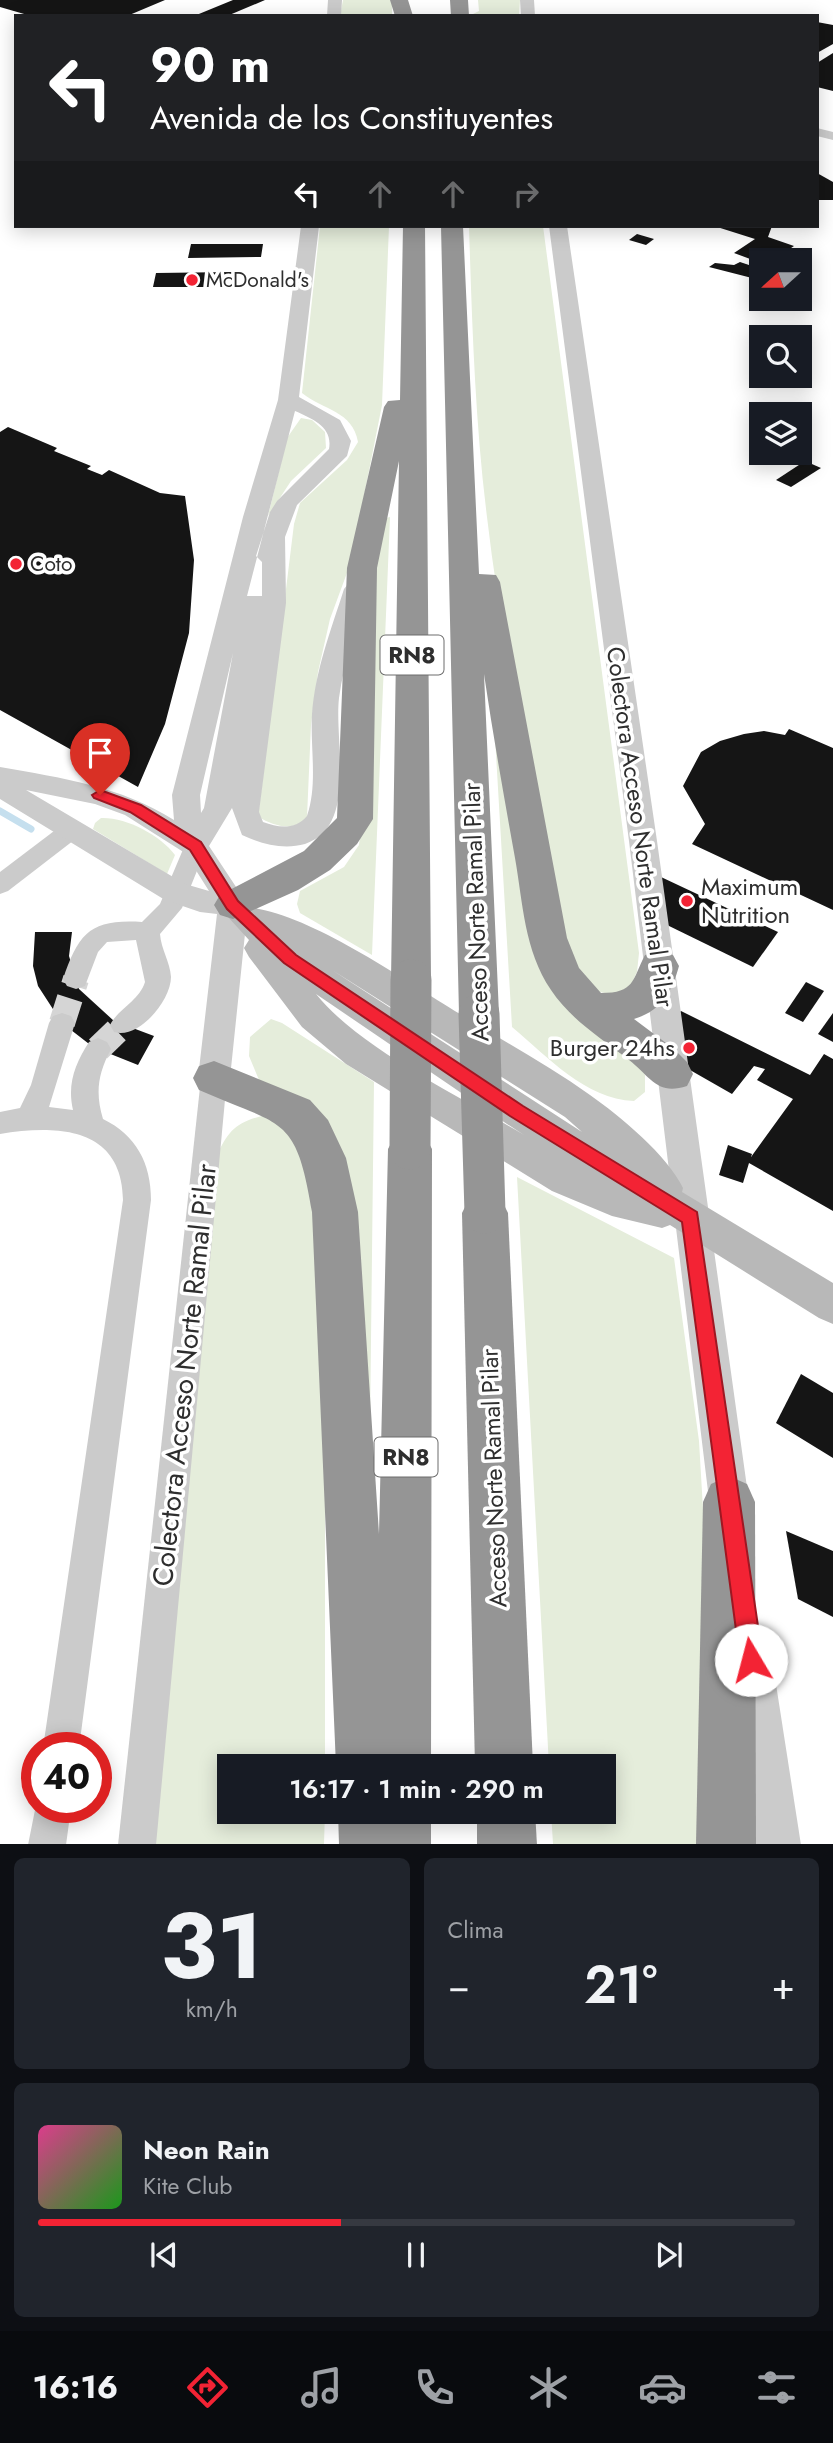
<!DOCTYPE html>
<html lang="es">
<head>
<meta charset="utf-8">
<style>
  :root { --surface:#171b24; --page:#20242c; --text:#f1f3f6; --muted:#9ea1a6; --line:#363941; --accent:#f32334 }
  body { margin:0; font-family:Jost,sans-serif; background:var(--page); color:var(--text); height:100vh; display:flex; flex-direction:column; font-size:26px; white-space:nowrap }
  * { box-sizing:border-box; margin:0 }
  p { font-size:23px; color:var(--muted) }
  .icon { flex:none; width:38px; height:38px; fill:none; stroke:currentColor; stroke-width:2; stroke-linecap:round; stroke-linejoin:round }
  .map { position:relative; height:1844px; overflow:hidden }
  .panel { display:flex; flex-direction:column; gap:14px; padding:14px; background:#0d0f14; flex:1 }
  .panel>* { flex:none }
  .top-card { position:absolute; left:14px; top:14px; width:805px; height:214px; border-radius:0px; box-shadow:0 4px 18px #0003; background:#202124; color:#fff; overflow:hidden }
  .needle { width:46px; rotate:249deg }
  .tools { position:absolute; left:749px; top:248px; display:grid; gap:14px }
  .tools a { display:grid; place-items:center; width:63px; height:63px; border-radius:0px; background:var(--surface); box-shadow:0 4px 18px #0003; font-size:35px }
  .speed { position:absolute; left:21px; top:1732px; display:flex; gap:14px; font-size:35px; font-weight:700; text-align:center }
  .speed>* { display:grid; place-content:center; width:91px; height:91px; border-radius:50%; background:var(--surface); box-shadow:0 4px 18px #0003; line-height:1 }
  .speed .limit { border:10px solid #d22; background:#fff; color:#111 }
  .pin { position:absolute; display:grid; place-items:center; width:60px; height:60px; color:#fff; margin:-72px -30px; border-radius:50% 50% 50% 0; rotate:-45deg; box-shadow:0 0 7px #0007 }
  .pin .icon { rotate:45deg }
  .me { position:absolute; width:77px; margin:-38px; rotate:352deg; stroke-linejoin:round; filter:drop-shadow(0 0 5px #0008) }
  .turn { display:flex; align-items:center; gap:24px; height:147px; padding:0 21px; font-size:32px }
  .turn .icon { width:91px; height:91px; stroke-width:2.5 }
  .turn b { display:block; font-size:49px; line-height:60px }
  .lanes { display:flex; align-items:center; height:66px; padding:0 21px; background:#0003; justify-content:center; gap:35px; direction:ltr }
  .lanes .off { opacity:.35 }
  .big { font-size:52px; font-weight:600; line-height:1.1 }
  .panel .card { flex:1; display:flex; flex-direction:column; justify-content:center; gap:10px; min-width:0; padding:0 24px; border-radius:10px; background:var(--page) }
  .panel .dial { align-items:center; gap:0 }
  .dial b { font-size:91px; line-height:1 }
  .song { display:flex; align-items:center; gap:21px }
  .cover { width:84px; height:84px; border-radius:10px; background:linear-gradient(135deg,hsl(330 70% 55%),hsl(120 70% 35%)) }
  .played { height:7px; border-radius:4px; background:linear-gradient(90deg,var(--accent) 40%,var(--line) 40%) }
  .keys { display:flex; justify-content:space-around; direction:ltr }
  .heat { display:flex; justify-content:space-between; align-items:center; font-size:38px; direction:ltr }
  .panel .tiles { flex:1; display:grid; gap:14px; grid-template-columns:1fr 1fr }
  .card:last-child { grid-column:span 2 }
  .trip { position:absolute; left:217px; top:1754px; width:399px; height:70px; border-radius:0px; background:var(--surface); box-shadow:0 4px 18px #0003; font-weight:600; line-height:70px; text-align:center }
  .menu { display:flex; height:112px; justify-content:space-around; align-items:center; background:#090b0e; color:var(--muted) }
  .menu .icon { width:49px; height:49px }
  .menu .selected { color:var(--accent) }
  .menu b { font-size:32px; color:var(--text) }
  .map>svg:first-child { display:block }
  .green { fill:#e5eddb }
  .lines { fill:none; stroke-linecap:round; stroke-linejoin:round }
  .stream { stroke:#c5dfee; stroke-width:7 }
  .building { fill:#151515 }
  .minor-tunnel { stroke:#d5d5d5; stroke-width:26; stroke-dasharray:26 13; stroke-linecap:butt }
  .minor { fill:#cbcbcb; fill-rule:evenodd }
  .tertiary { fill:#cbcbcb; fill-rule:evenodd }
  .secondary { fill:#b8b8b8; fill-rule:evenodd }
  .motorway { fill:#959595; fill-rule:evenodd }
  .motorway-bridge { stroke:#959595; stroke-width:41 }
  .route { fill:#f32334; stroke:#9e1722; stroke-width:2 }
  .poi-dot { fill:#f32334; stroke:#fff; stroke-width:2.5 }
  .labels { text-anchor:middle; stroke-width:7; stroke-linejoin:round; paint-order:stroke }
  .far-poi-label { font-size:21px; fill:#2e2e2e; stroke:#fff; text-anchor:start }
  .shield { fill:#fff; stroke:#6d6d6d; stroke-width:2 }
  .shield-label { font-size:23px; font-weight:bold; fill:#2e2e2e }
  .street-label { font-size:24px; fill:#2e2e2e; stroke:#fff }
  .poi-label { font-size:24px; fill:#2e2e2e; stroke:#fff; text-anchor:start }
  .near-street-label { font-size:28px; fill:#2e2e2e; stroke:#fff }
</style>
</head>
<body>
<div class="map">
<svg width="833" height="1845" viewBox="0 0 833 1845">
  <rect width="100%" height="100%" fill="#fff"/>
  <g class="green">
    <polygon points="343,0 392,0 392,16 340,16"/>
    <polygon points="478,0 520,0 519,16 469,16 479,11"/>
    <path d="M320 226H389L382 405 351 562 330 619 318 672 311 725 307 817C292 833 276 826 258 817L294 524 300 503 347 460 358 442C353 411 323 410 302 393Z"/>
    <path d="M469 226H543L639 953 637 972 629 989 614 995 595 991 568 955C539 810 504 664 487 517 475 420 472 323 469 226Z"/>
    <polygon points="301,418 312,420 325,432 326,448 291,481 268,516 287,438"/>
    <polygon points="390,517 372,955 300,913 297,904 300,891 344,867 359,845 365,791 368,603 382,519"/>
    <path d="M494 720 521 876 645 1075V1092L634 1101C585 1099 548 1057 512 1027Z"/>
    <path d="M101 818C126 817 160 835 175 855L167 874 93 829 95 823Z"/>
    <polygon points="271,1019 282,1023 374,1082 368,1599 341,1181 259,1080 249,1056 250,1037"/>
    <path d="M265 1115 290 1127 316 1183 325 1296V1766H229V1811H325L324 1844 151 1845 216 1157C229 1130 235 1123 265 1115Z"/>
    <polygon points="517,1177 674,1258 699,1441 709,1611 709,1844 553,1844 551,1811 604,1811 604,1766 549,1766"/>
  </g>
  <g class="lines">
    <polyline class="stream" points="0,811 31,829"/>
  </g>
  <g class="building">
    <polygon points="0,0 165,0 127,16 31,16 0,7"/>
    <polygon points="233,0 265,0 227,16 194,16"/>
    <polygon points="817,22 833,25 833,44 817,53"/>
    <polygon points="833,53 833,91 817,87 817,63"/>
    <polygon points="817,173 833,182 833,200 817,200"/>
    <polygon points="714,226 772,226 768,237 794,246 772,261 761,263 734,253 755,239"/>
    <polygon points="637,234 654,239 646,245 629,240"/>
    <polygon points="191,244 263,244 261,257 188,258"/>
    <polygon points="740,262 761,269 761,272 752,278 709,267 715,263 734,265"/>
    <polygon points="232,272 230,287 153,287 156,273"/>
    <polygon points="8,427 57,448 54,451 91,466 87,469 102,475 109,470 160,493 185,496 194,560 189,633 165,724 138,787 0,710 0,432"/>
    <polygon points="805,461 821,468 791,487 776,480"/>
    <polygon points="789,729 833,748 833,910 692,844 705,824 683,786 701,752 720,741 744,734 764,731 785,735"/>
    <polygon points="661,877 778,932 753,967 665,924"/>
    <polygon points="35,932 72,932 69,956 79,989 114,1021 154,1036 138,1065 93,1047 62,1023 38,986 33,966"/>
    <polygon points="806,982 824,991 803,1022 785,1013"/>
    <polygon points="681,1011 810,1075 824,1054 833,1059 833,1211 749,1163 743,1183 719,1175 728,1145 752,1154 751,1157 793,1099 757,1080 765,1069 754,1066 732,1094 683,1066 676,1015"/>
    <polygon points="833,1013 833,1042 818,1034"/>
    <polygon points="801,1374 833,1393 833,1458 776,1423"/>
    <polygon points="786,1531 833,1551 833,1617 798,1599"/>
  </g>
  <g class="lines">
    <g class="minor-tunnel">
      <polyline points="62,1023 76,979"/>
      <polyline points="98,1049 123,1025"/>
    </g>
    <g class="minor">
      <polygon points="817,128 833,132 833,140 817,136"/>
      <polygon points="70,823 78,825 82,831 78,837 8,891 0,894 0,872 62,825"/>
      <path d="M195 838 203 840 207 846 182 908 160 934C161 949 170 962 171 977 171 1001 138 1040 114 1032L110 1025C119 1008 139 1001 145 982L136 940 107 942 98 952 85 986 76 989 67 986 63 979C79 932 91 919 142 922L160 904 187 840Z"/>
      <path d="M62 1013 71 1016 75 1023 49 1107 73 1110C67 1084 75 1064 89 1042L98 1038 107 1042 111 1049C98 1074 95 1092 103 1119 136 1135 151 1163 151 1200L79 1748H43L123 1200C122 1126 56 1125 0 1134V1112L20 1108 31 1085 49 1023 53 1016Z"/>
      <polygon points="214,1067 223,1070 227,1078 156,1845 118,1845 201,1078 205,1070"/>
      <polygon points="37,1800 37,1808 71,1808 66,1845 28,1845"/>
    </g>
    <g class="tertiary">
      <polygon points="328,0 342,0 341,16 327,16"/>
      <polygon points="520,0 534,0 535,16 521,16"/>
      <path d="M301 226H319L299 397 340 420 351 441 347 456 297 505 285 537 286 603 259 812 263 822C279 828 295 830 307 816 318 784 310 747 312 714 315 671 331 630 344 589L348 584H364L368 589C357 625 344 661 339 698 334 742 358 827 305 844 283 850 262 844 242 835L232 808 209 846 248 905 230 1078 225 1087 214 1091 203 1087 198 1078 217 914 200 912 165 900 0 799V767C62 778 120 786 174 820L172 795 243 517 278 400ZM295 411C313 419 333 427 329 449L277 501 270 512 256 556 262 562V596H247ZM233 653 204 808 201 813 200 795ZM26 790 95 804 125 815 185 853 209 891 185 884Z"/>
      <polygon points="549,226 567,226 657,841 751,1516 745,1530 731,1536 717,1530 711,1516 629,841"/>
      <polygon points="750,1631 765,1637 771,1652 801,1845 755,1845 729,1652 735,1637"/>
    </g>
    <path class="secondary" d="M233 893C243 896 253 908 259 909 320 921 404 980 460 1014 503 1041 549 1066 590 1095 620 1116 667 1155 683 1188L682 1192 833 1283V1324L819 1318 670 1225 662 1228 612 1216 552 1191 346 1064 302 1027 249 957 244 948 249 940 217 905 221 896ZM332 970 565 1117 582 1132ZM316 994 504 1122 524 1135C463 1098 359 1048 316 994Z"/>
    <g class="motorway">
      <polygon points="390,0 408,0 413,16 395,16"/>
      <polygon points="450,0 468,0 469,16 451,16"/>
      <polygon points="403,226 425,226 431,980 425,991 411,995 397,991 391,980 399,461 377,568 373,819 357,844 330,870 298,890 233,919 220,915 214,905 220,895 304,851 337,818 347,568 384,407 388,401 400,400"/>
      <path d="M441 226H463L479 574 496 575 500 582 567 938 579 968 601 993C635 993 632 980 645 955L659 951 673 955 679 966C672 992 661 1011 634 1019L674 1049 687 1062 693 1074 687 1086C657 1096 651 1077 629 1060 601 1038 571 1020 551 990 524 950 523 903 515 858 504 797 493 735 484 674L499 1014 493 1025 479 1030 465 1025 459 1014Z"/>
      <path d="M214 1061 310 1100 328 1120 346 1158 358 1212 379 1534 388 1149 395 1136 410 1131 425 1136 432 1149 431 1766H336L312 1212C296 1114 283 1127 199 1090L193 1078 199 1066Z"/>
      <polygon points="485,1193 501,1199 508,1213 533,1766 475,1766 462,1213 469,1199"/>
      <polygon points="729,1476 747,1484 755,1502 756,1845 696,1845 703,1502 711,1484"/>
      <polygon points="338,1811 431,1811 431,1845 339,1845"/>
      <polygon points="477,1811 535,1811 537,1845 477,1845"/>
    </g>
    <g class="motorway-bridge">
      <polyline points="479,1014 485,1213"/>
      <polyline points="410,1149 411,980"/>
    </g>
  </g>
  <polygon class="route" points="100,790 141,805 201,842 238,901 296,955 523,1106 697,1212 763,1660 759,1668 751,1672 743,1668 740,1660 682,1222 510,1116 284,963 227,909 190,850 130,812 94,798 92,795"/>
  <g class="poi-dot">
    <circle cx="192" cy="280" r="7"/>
    <circle cx="16" cy="564" r="7"/>
    <circle cx="687" cy="901" r="7"/>
    <circle cx="689" cy="1048" r="7"/>
  </g>
  <g class="labels">
    <g class="far-poi-label">
      <text x="206" y="287">McDonald's</text>
      <text x="30" y="571">Coto</text>
    </g>
    <g class="shield">
      <rect x="380.5" y="635.5" width="63" height="39" rx="5"/>
      <rect x="374.5" y="1437.5" width="63" height="39" rx="5"/>
    </g>
    <g class="shield-label">
      <text x="412" y="663">RN8</text>
      <text x="406" y="1465">RN8</text>
    </g>
    <g class="street-label">
      <text transform="translate(640 827) rotate(82)" y="8">Colectora Acceso Norte Ramal Pilar</text>
      <text transform="translate(476 912) rotate(-92)" y="8">Acceso Norte Ramal Pilar</text>
      <text transform="translate(494 1478) rotate(-92)" y="8">Acceso Norte Ramal Pilar</text>
    </g>
    <g class="poi-label">
      <text x="701" y="895">Maximum<tspan x="701" dy="28">Nutrition</tspan></text>
      <text x="675" y="1056" text-anchor="end">Burger 24hs</text>
    </g>
    <g class="near-street-label">
      <text transform="translate(184 1375) rotate(-84)" y="10">Colectora Acceso Norte Ramal Pilar</text>
    </g>
  </g>
</svg>
<div class="tools">
<a><svg class="needle" viewBox="-14 -14 28 28"><path d="M0-13l5 13h-10z" fill="#e53935"/><path d="M0 13l5-13h-10z" fill="#9ea1a6"/></svg></a>
<a><svg class="icon" aria-label="search" viewBox="0 0 24 24"><circle cx="10" cy="10" r="6"/><path d="M15 15l6 6"/></svg></a>
<a><svg class="icon" aria-label="layers" viewBox="0 0 24 24"><path d="M12 4l9 5-9 5-9-5zM3 14l9 5 9-5"/></svg></a>
</div>
<div class="speed"><div class="limit">40</div></div>
<div class="pin" style="left:100px;top:795px;background:#d93025"><svg class="icon" aria-label="arrive" viewBox="0 0 24 24"><path d="M6 21V4h12l-3 4 3 4H6"/></svg></div>
<svg class="me" style="left:751px;top:1660px" viewBox="-20 -20 40 40"><circle r="19" fill="#fff"/><path d="M0-13L10 11 0 6-10 11z" fill="#f32334"/></svg>
<div class="trip">16:17 · 1 min · 290 m</div>
<div class="top-card">
<div class="turn"><svg class="icon" aria-label="left" viewBox="0 0 24 24"><path d="M17 20v-9H6M10 6l-5 5 5 5"/></svg><div><b>90 m</b>Avenida de los Constituyentes</div></div>
<div class="lanes"><svg class="icon" aria-label="left" viewBox="0 0 24 24"><path d="M17 20v-9H6M10 6l-5 5 5 5"/></svg><svg class="icon off" aria-label="ahead" viewBox="0 0 24 24"><path d="M12 20V5M6 11l6-6 6 6"/></svg><svg class="icon off" aria-label="ahead" viewBox="0 0 24 24"><path d="M12 20V5M6 11l6-6 6 6"/></svg><svg class="icon off" aria-label="right" viewBox="0 0 24 24"><path d="M7 20v-9h11M14 6l5 5-5 5"/></svg></div>
</div>
</div>
<section class="panel">
<div class="tiles">
<div class="card dial"><b>31</b><p>km/h</p></div>
<div class="card"><p>Clima</p>
<div class="heat"><a>−</a><b class="big">21°</b><a>+</a></div>
</div>
<div class="card">
<div class="song"><i class="cover"></i><div><b>Neon Rain</b><p>Kite Club</p></div></div>
<div class="played"></div>
<div class="keys"><svg class="icon" aria-label="previous" viewBox="0 0 24 24"><path d="M18 5L8 12l10 7zM5 5v14"/></svg><svg class="icon" aria-label="pause" viewBox="0 0 24 24"><path d="M8 5v14M16 5v14"/></svg><svg class="icon" aria-label="next" viewBox="0 0 24 24"><path d="M6 5l10 7-10 7zM19 5v14"/></svg></div>
</div>
</div>
</section>
<nav class="menu">
<b>16:16</b>
<svg class="icon selected" aria-label="directions" viewBox="0 0 24 24"><path d="M12 3l9 9-9 9-9-9zM9 14v-3h6M13 9l2 2-2 2"/></svg>
<svg class="icon" aria-label="music" viewBox="0 0 24 24"><path d="M9 18V5l10-2v13"/><circle cx="6" cy="18" r="3"/><circle cx="16" cy="16" r="3"/></svg>
<svg class="icon" aria-label="phone" viewBox="0 0 24 24"><path d="M5 4h4l2 5-3 2q2 4 5 5l2-3 5 2v4C11 20 4 13 5 4z"/></svg>
<svg class="icon" aria-label="climate" viewBox="0 0 24 24"><path d="M12 3v18M4 7l16 10M4 17L20 7"/></svg>
<svg class="icon" aria-label="car" viewBox="0 0 24 24"><path d="M5 17H2v-5l4-1 3-4h7l3 4 3 1v5h-3M9 17h6M6 11h13"/><circle cx="7" cy="17" r="2"/><circle cx="17" cy="17" r="2"/></svg>
<svg class="icon" aria-label="filters" viewBox="0 0 24 24"><path d="M4 7h16M4 17h16"/><circle cx="9" cy="7" r="2"/><circle cx="15" cy="17" r="2"/></svg>
</nav>
</body>
</html>
